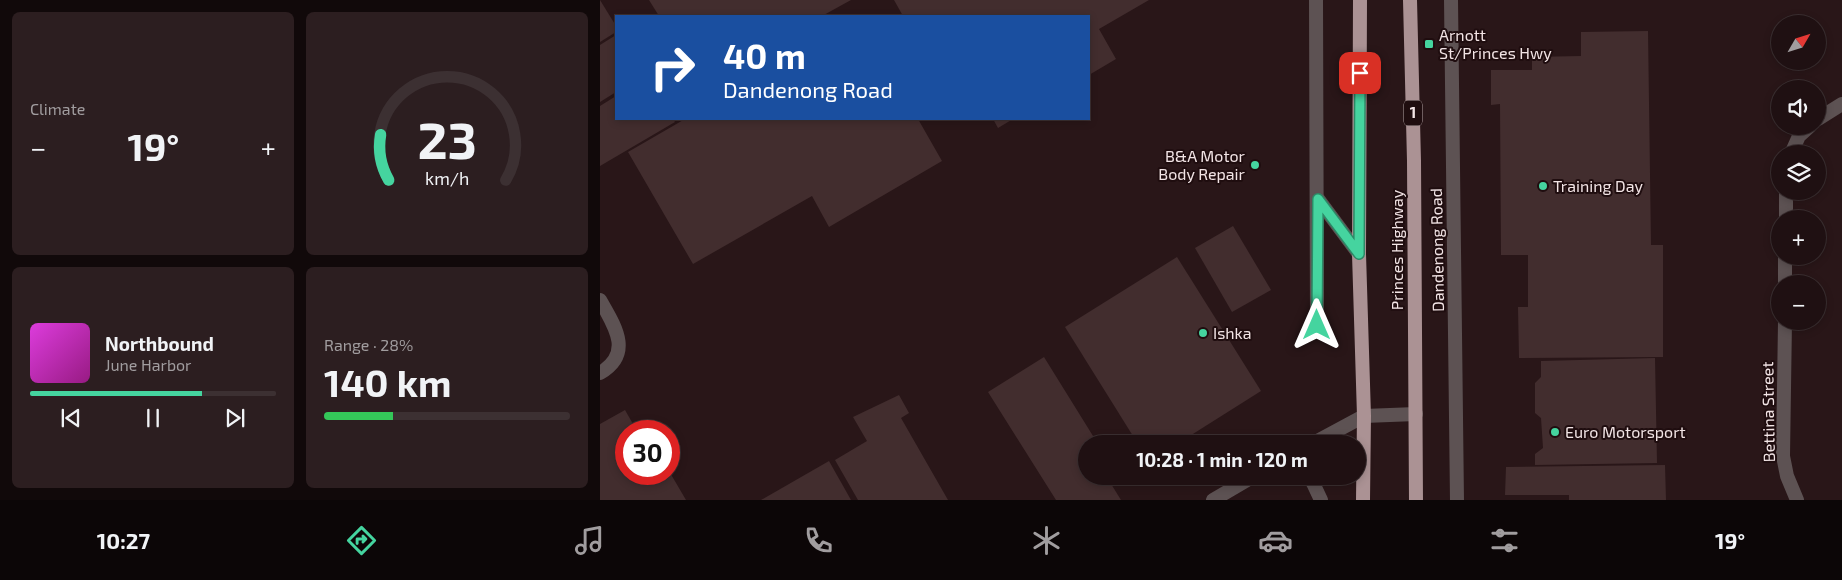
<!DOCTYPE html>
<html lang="en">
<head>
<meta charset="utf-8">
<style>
  :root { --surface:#1f1012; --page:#2c1e20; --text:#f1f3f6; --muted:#a19d9f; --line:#3c3032; --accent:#45d49f }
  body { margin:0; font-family:"Exo 2",sans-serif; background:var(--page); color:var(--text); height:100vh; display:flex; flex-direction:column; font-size:19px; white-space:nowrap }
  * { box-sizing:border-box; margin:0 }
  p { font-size:16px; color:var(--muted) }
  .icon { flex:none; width:28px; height:28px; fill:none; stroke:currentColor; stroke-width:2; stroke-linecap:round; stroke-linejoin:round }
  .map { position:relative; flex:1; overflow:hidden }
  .sheet { display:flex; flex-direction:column; gap:12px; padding:12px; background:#11090a; width:600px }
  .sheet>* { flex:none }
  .hud { position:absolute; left:15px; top:15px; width:475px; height:105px; border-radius:0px; box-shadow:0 2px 8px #0003,0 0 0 1px var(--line); background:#1a4fa0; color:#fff; overflow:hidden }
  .needle { width:32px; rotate:51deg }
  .buttons { position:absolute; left:1171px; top:15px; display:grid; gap:10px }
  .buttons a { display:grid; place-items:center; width:55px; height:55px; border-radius:50%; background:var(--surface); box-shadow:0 2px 8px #0003,0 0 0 1px var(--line); font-size:25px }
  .speed { position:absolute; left:15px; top:420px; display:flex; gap:10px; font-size:25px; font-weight:700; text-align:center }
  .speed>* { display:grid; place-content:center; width:65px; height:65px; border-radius:50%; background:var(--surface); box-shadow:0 2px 8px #0003,0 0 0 1px var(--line); line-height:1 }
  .speed .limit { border:8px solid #d22; background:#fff; color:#111 }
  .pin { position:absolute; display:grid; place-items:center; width:42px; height:42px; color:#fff; margin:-21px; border-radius:10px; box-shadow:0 2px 8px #0006 }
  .me { position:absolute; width:55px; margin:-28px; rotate:0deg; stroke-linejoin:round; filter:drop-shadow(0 0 4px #0008) }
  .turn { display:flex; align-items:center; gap:18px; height:105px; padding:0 25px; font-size:22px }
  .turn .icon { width:65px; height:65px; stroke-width:2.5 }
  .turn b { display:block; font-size:35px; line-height:42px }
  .big { font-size:38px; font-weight:700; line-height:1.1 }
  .sheet .widget { flex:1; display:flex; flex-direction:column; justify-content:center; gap:8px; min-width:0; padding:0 18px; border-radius:8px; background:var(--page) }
  .sheet .dial { align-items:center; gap:0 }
  .dial svg { height:130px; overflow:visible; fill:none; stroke:var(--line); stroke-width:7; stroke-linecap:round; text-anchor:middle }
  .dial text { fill:var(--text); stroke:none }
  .song { display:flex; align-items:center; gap:15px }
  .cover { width:60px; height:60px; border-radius:8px; background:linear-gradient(135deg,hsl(300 70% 55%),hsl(310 70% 35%)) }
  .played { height:5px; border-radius:2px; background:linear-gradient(90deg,var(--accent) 70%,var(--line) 70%) }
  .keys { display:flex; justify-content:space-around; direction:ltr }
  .heat { display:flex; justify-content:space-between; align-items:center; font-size:28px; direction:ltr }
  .charge { height:8px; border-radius:4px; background:linear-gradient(90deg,#34c759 28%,var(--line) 0) }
  .sheet .tiles { flex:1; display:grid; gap:12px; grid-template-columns:repeat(2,1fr) }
  .trip { position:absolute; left:478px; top:435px; width:288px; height:50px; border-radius:25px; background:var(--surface); box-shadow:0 2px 8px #0003,0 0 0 1px var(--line); font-weight:700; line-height:50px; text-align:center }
  .tabs { display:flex; height:80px; justify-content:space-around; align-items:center; background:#0c0607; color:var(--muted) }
  .tabs .icon { width:35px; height:35px }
  .tabs .current { color:var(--accent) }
  .tabs b { font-size:22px; color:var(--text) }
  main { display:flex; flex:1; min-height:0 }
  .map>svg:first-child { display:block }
  .building { fill:#422d2e }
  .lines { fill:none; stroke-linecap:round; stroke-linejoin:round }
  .minor { stroke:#5d5253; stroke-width:14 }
  .trunk { stroke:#ab9294; stroke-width:14 }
  .route-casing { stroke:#2d8a67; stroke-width:12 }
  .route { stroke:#45d49f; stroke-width:9 }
  .poi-dot { fill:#45d49f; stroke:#1f0d0f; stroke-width:2 }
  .labels { text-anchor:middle; stroke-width:4; stroke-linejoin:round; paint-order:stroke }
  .shield { fill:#1f0d0f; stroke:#b3a4a5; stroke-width:1 }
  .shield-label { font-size:15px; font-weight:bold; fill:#f2e4e5 }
  .poi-label { font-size:16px; fill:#f2e4e5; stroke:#1f0d0f; text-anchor:start }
  .street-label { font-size:16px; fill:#f2e4e5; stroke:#1f0d0f }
</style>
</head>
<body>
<main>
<section class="sheet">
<div class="tiles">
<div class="widget"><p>Climate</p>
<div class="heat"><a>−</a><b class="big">19°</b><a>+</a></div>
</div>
<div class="widget dial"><svg viewBox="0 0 100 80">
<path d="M14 69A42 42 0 1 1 86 69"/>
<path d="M14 69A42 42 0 0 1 9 41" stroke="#45d49f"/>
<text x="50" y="56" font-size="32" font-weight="700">23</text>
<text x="50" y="72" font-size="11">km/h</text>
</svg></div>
<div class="widget">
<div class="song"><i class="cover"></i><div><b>Northbound</b><p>June Harbor</p></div></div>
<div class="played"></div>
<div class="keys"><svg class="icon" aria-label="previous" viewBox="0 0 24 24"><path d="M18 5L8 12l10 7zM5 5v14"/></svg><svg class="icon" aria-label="pause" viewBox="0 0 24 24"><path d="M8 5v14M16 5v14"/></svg><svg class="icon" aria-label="next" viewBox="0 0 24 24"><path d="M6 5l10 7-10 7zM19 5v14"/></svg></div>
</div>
<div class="widget"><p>Range · 28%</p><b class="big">140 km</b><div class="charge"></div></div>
</div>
</section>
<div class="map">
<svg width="1242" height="500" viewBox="0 0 1242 500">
  <rect width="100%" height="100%" fill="#291618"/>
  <g class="building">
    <polygon points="0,0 16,26 16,32 0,42"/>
    <polygon points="49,0 251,0 222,16 59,16"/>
    <polygon points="294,0 549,0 499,29 516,59 489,75 489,16 303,16"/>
    <polygon points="1048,31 1051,245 1063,245 1063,357 919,358 918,307 928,307 928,255 901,255 900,104 891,105 891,70 932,70 932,57 981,56 981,32"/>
    <polygon points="16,35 16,92 0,102 0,45"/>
    <polygon points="16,96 16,119 73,119 75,122 0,166 0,106"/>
    <polygon points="85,119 318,119 342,161 229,227 212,196 93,264 28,152"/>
    <polygon points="393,119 413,119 398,128"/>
    <polygon points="633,226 671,290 632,312 595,248"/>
    <polygon points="577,257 661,391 577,444 538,444 465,327"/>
    <polygon points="444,357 498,444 486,444 486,476 511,476 508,479 521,500 456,500 388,392"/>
    <polygon points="1055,358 1057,463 935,465 935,454 943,448 941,418 935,413 935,383 941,377 941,361"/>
    <polygon points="299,395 309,413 301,418 348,500 258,500 235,460 267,441 253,417"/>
    <polygon points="25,410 33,424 40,420 46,431 26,431 26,474 69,474 69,471 86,500 0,500 0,424"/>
    <polygon points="229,461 251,500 161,500"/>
    <polygon points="1065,465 1066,500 969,500 969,495 905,495 906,467"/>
  </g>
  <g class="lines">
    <g class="minor">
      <polyline points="716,0 717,325"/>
      <polyline points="851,0 857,500"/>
      <polyline points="1218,119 1242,104"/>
      <polyline points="1191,154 1199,136 1210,126"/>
      <polyline points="718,199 759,254"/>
      <polyline points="1186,219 1186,191"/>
      <polyline points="1185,284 1185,256"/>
      <path d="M0 300C14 325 34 353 0 373"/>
      <polyline points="1185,321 1183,456 1187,476 1197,500"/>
      <polyline points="712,444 764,416 816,414"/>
      <polyline points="707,476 713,483 721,500"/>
      <polyline points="613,500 654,476"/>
    </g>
    <g class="trunk">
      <polyline points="760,0 759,254 764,416 763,500"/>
      <polyline points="810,0 814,161 816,500"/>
    </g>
  </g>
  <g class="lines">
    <g class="route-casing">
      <polyline id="route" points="717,325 718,199 759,254 760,73"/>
    </g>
    <use href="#route" class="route"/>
  </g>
  <g class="poi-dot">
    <rect x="824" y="39" width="10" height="10" rx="2.5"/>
    <circle cx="655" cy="165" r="5"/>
    <circle cx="943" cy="186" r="5"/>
    <circle cx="603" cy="333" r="5"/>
    <circle cx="955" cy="432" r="5"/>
  </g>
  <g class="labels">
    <rect class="shield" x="804" y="100.5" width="18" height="25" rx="4"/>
    <g class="shield-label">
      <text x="813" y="118">1</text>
    </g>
    <g class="poi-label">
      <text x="839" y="41">Arnott<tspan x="839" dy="18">St/Princes Hwy</tspan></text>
      <text x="645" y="162" text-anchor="end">B&amp;A Motor<tspan x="645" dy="18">Body Repair</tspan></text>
      <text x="953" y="192">Training Day</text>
      <text x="613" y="339">Ishka</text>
      <text x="965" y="438">Euro Motorsport</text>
    </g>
    <g class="street-label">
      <text transform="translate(797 250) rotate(-90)" y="6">Princes Highway</text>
      <text transform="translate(837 250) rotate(-91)" y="6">Dandenong Road</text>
      <text transform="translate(1168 412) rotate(-91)" y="6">Bettina Street</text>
    </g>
  </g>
</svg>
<div class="buttons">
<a><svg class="needle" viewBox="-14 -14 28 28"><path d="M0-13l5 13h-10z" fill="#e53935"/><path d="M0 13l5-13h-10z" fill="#a19d9f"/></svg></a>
<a><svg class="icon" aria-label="sound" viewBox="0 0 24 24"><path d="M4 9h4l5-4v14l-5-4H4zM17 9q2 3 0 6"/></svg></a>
<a><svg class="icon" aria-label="layers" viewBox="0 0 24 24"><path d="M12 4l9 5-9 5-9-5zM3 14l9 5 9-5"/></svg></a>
<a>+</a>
<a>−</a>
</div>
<div class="speed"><div class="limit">30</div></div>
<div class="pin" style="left:760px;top:73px;background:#d93025"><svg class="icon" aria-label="arrive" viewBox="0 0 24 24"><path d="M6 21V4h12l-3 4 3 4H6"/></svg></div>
<svg class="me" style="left:717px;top:325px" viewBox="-20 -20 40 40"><path d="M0-17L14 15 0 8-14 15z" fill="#45d49f" stroke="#fff" stroke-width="4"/></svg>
<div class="trip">10:28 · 1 min · 120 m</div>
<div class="hud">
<div class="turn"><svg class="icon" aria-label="right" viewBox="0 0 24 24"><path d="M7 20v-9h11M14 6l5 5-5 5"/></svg><div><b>40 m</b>Dandenong Road</div></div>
</div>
</div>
</main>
<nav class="tabs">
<b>10:27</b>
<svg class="icon current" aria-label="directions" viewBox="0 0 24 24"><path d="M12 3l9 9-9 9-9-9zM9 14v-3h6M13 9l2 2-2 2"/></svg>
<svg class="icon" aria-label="music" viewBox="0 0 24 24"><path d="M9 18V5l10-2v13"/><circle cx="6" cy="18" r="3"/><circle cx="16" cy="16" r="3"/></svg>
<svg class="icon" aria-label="phone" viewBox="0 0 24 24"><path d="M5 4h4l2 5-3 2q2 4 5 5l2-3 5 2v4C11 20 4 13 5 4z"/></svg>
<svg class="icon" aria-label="climate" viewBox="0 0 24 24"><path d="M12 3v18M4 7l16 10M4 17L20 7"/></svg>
<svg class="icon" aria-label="car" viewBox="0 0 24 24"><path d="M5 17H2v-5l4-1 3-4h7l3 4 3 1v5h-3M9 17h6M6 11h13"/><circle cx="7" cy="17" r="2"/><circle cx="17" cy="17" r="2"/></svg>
<svg class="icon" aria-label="filters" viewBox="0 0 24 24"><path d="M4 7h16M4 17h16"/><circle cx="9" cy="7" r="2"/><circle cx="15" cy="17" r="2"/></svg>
<b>19°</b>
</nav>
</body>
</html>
